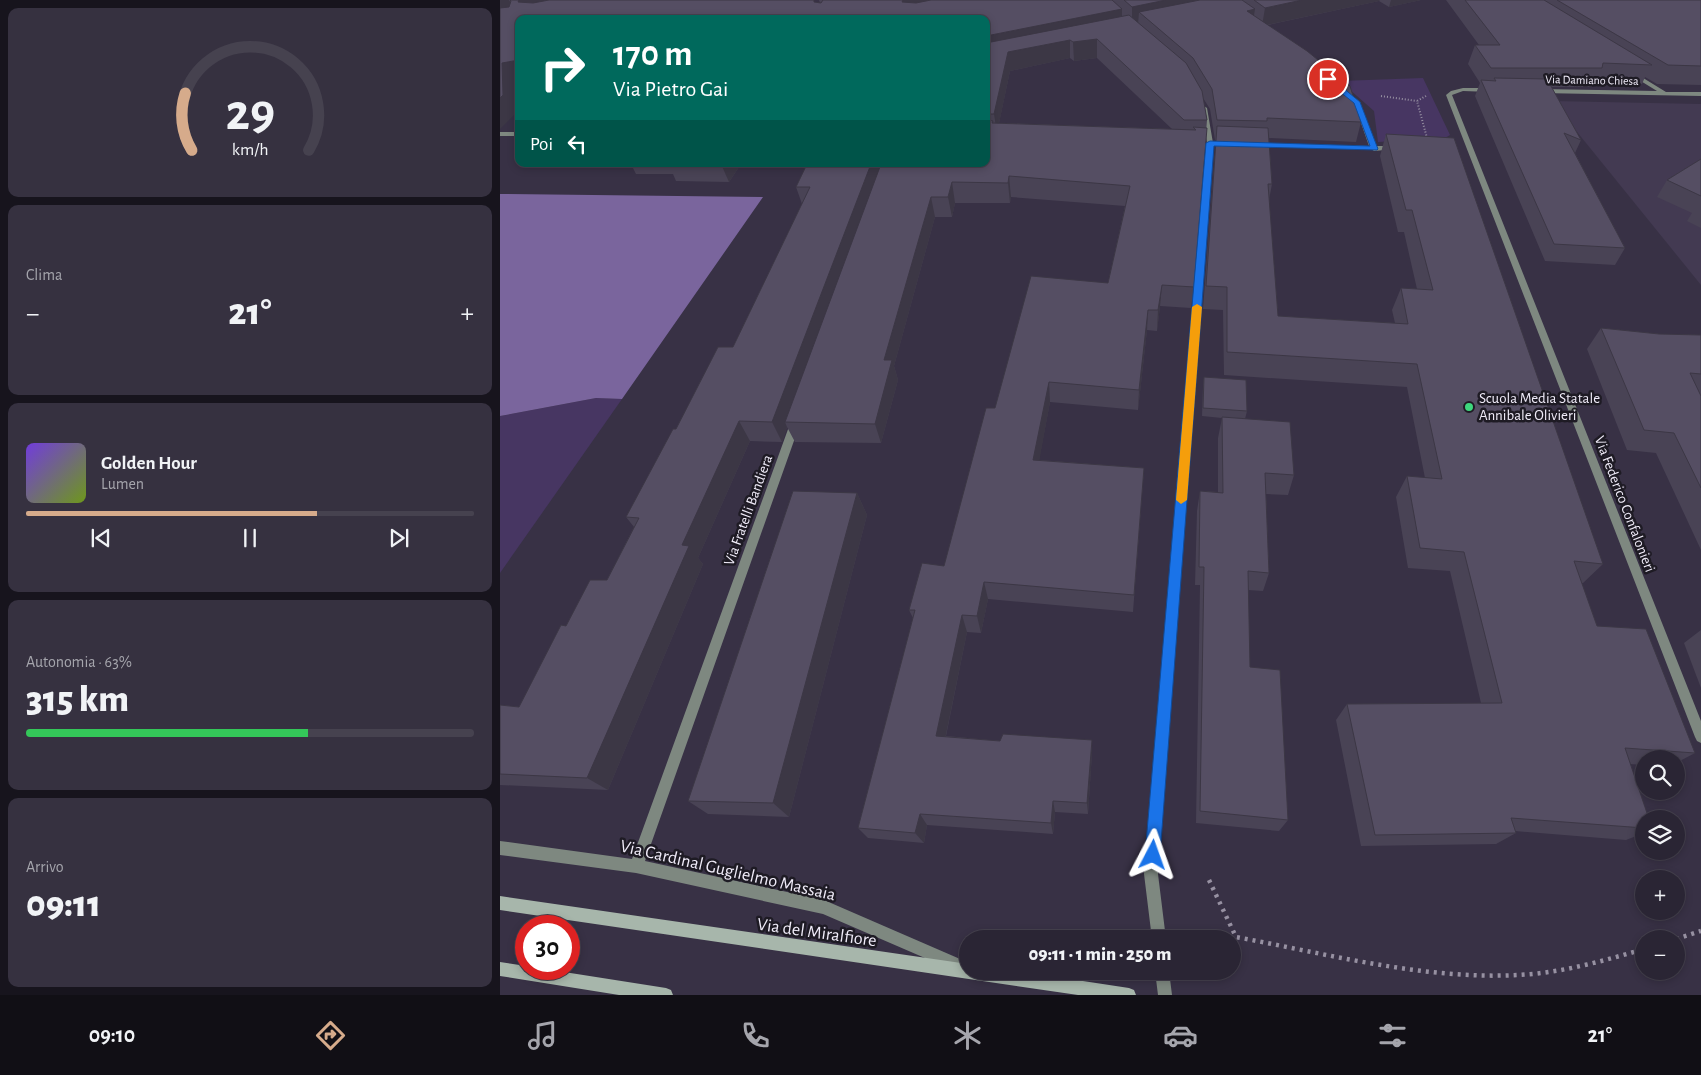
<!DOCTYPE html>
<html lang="it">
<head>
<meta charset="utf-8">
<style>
  :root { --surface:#2a2534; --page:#363140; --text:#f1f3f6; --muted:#a5a5ac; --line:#46424f; --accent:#d6ab8b }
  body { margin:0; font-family:"Alegreya Sans",sans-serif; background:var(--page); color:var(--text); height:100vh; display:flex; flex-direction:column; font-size:19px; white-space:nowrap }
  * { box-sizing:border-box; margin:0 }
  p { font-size:16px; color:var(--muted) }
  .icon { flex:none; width:28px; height:28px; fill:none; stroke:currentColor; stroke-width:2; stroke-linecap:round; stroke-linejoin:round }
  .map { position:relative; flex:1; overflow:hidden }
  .sheet { display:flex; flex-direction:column; gap:8px; padding:8px; background:#17141d; width:500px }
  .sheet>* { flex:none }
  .banner { position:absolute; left:15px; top:15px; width:475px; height:152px; border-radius:10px; box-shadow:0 2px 8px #0003,0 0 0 1px var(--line); background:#00695c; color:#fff; overflow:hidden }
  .buttons { position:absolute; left:1135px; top:750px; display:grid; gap:10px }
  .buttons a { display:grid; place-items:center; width:50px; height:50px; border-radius:50%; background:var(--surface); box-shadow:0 2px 8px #0003,0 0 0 1px var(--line); font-size:25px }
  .speed { position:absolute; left:15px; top:915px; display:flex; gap:10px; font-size:25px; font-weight:700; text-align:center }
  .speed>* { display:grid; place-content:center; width:65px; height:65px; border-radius:50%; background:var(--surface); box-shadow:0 2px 8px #0003,0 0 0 1px var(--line); line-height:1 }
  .speed .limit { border:8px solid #d22; background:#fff; color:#111 }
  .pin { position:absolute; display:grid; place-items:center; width:42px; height:42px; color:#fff; margin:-21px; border:2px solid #fff; border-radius:50%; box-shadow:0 1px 5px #0007 }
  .me { position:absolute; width:55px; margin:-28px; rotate:4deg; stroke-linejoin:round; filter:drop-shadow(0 0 4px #0008) }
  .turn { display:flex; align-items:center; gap:18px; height:105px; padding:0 15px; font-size:22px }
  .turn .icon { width:65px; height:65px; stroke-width:2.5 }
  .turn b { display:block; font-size:35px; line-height:42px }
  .then { display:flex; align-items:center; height:48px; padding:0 15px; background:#0003; gap:10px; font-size:19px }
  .big { font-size:38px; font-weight:800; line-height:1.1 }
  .sheet .tile { flex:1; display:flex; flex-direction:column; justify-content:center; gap:8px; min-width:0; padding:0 18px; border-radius:10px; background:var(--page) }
  .sheet .dial { align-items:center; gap:0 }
  .dial svg { height:130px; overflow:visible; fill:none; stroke:var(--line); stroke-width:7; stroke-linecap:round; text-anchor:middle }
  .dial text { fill:var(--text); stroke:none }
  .song { display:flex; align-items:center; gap:15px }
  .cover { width:60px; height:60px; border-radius:8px; background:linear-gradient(135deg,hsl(260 70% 55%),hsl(80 70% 35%)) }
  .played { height:5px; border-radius:2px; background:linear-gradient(90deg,var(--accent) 65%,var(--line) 65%) }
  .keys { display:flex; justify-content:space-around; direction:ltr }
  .heat { display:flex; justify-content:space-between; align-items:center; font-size:28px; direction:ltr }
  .charge { height:8px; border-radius:4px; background:linear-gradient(90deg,#34c759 63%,var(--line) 0) }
  .trip { position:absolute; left:459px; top:930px; width:282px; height:50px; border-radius:25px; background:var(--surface); box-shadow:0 2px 8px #0003,0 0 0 1px var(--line); font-weight:800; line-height:50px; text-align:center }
  .tabs { display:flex; height:80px; justify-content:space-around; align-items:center; background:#110f15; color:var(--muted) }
  .tabs .icon { width:35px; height:35px }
  .tabs .selected { color:var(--accent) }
  .tabs b { font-size:22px; color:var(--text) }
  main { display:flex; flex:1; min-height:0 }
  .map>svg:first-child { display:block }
  .built { fill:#433a52 }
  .green { fill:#473662 }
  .forest { fill:#7a659d }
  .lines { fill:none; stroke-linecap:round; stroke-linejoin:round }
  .path-far1 { stroke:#9791a2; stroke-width:2; stroke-dasharray:1 2; stroke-linecap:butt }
  .path { stroke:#9791a2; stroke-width:4.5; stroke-dasharray:3 5; stroke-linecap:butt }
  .street { fill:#7e8880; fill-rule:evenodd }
  .secondary { fill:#a7b6ab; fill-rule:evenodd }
  .wall { fill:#494355; fill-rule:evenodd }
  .shaded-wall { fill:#3c3745 }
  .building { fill:#554e63; stroke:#3c3745 }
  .route { fill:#1a73e8; stroke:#114b97 }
  .slow { fill:#f59e0b }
  .poi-dot { fill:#3ed77d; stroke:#1e1b24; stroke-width:2 }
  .labels { text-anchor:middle; stroke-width:5; stroke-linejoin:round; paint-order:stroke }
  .far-street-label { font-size:12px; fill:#f0ecf9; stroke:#1e1b24 }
  .poi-label { font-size:15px; fill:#f0ecf9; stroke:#1e1b24; text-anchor:start }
  .street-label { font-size:15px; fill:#f0ecf9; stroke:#1e1b24 }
  .near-street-label { font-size:18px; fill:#f0ecf9; stroke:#1e1b24 }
</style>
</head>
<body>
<main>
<section class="sheet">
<div class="tile dial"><svg viewBox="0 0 100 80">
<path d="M14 69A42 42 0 1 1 86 69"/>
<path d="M14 69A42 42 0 0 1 10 34" stroke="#d6ab8b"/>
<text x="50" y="56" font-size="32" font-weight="700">29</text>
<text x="50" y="72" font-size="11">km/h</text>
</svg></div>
<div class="tile"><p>Clima</p>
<div class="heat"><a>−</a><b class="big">21°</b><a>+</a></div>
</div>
<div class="tile">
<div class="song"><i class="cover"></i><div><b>Golden Hour</b><p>Lumen</p></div></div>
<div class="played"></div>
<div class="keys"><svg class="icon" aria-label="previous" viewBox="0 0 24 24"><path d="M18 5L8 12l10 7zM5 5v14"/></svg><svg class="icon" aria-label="pause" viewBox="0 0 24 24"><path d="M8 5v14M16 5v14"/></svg><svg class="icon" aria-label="next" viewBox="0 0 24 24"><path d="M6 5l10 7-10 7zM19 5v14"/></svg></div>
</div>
<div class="tile"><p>Autonomia · 63%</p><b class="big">315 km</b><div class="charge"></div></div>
<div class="tile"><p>Arrivo</p><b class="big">09:11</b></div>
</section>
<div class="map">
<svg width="1201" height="995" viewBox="0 0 1201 995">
  <rect width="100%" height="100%" fill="#383145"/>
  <polygon class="built" points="1052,101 1201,104 1201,285"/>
  <g class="green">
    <polygon points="923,78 950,135 945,138 878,142 874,111 840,81"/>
    <polygon points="96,398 122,399 0,573 0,416"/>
  </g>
  <polygon class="forest" points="0,194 263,197 122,399 96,398 0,416"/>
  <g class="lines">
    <g class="path-far1">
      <polyline points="881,96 917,101"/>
      <polyline points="926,96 917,101 927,138"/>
    </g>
    <g class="path">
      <path d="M709 880 736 937C828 954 924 980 1018 975 1061 973 1103 961 1144 949"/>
      <polyline points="1176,939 1201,931"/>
    </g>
    <g class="street">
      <polygon points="1131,73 1135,73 1166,92 1201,92 1201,96 1040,93 1037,91 1040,89 1157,91 1131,75"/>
      <polygon points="963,88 991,88 994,90 991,92 963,91 952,95 1201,721 1201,743 1197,741 1195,737 946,95 951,91"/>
      <polygon points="845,90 860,102 876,146 894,146 896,147 896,149 874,151 871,149 756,147 753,145 756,143 869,146 854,103 842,92"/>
      <polygon points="704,106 707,108 713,143 658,874 666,939 652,939 644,874 707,143 701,108"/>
      <rect x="0" y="132" width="19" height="4"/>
      <polygon points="296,418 301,421 145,861 324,900 467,962 467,972 462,974 323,914 136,873 0,855 0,841 132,859 291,421"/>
      <polygon points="655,971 669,971 672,995 658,995"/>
    </g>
    <g class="secondary">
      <polygon points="0,896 468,964 468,971 517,971 629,988 634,990 636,995 578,995 0,910"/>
      <polygon points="0,962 26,966 26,969 45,969 166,988 171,990 173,995 119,995 0,976"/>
    </g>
  </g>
  <g class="wall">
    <path d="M0 0H314V2L320 3 319 0H921L889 7 879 1 768 25 861 122 856 142 769 138 772 184 769 200 778 316 895 323 892 310 901 288 917 289 904 232H898L880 156 886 134 1103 564 1083 583H1081L1097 626 1195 753 1176 763V759H1144V765L1130 764 1144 819V833L1126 840 1015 831 1016 833 996 844 861 846 836 720 847 704 981 703 950 571 908 568 896 497 907 476 925 478 907 387 724 375 723 310 703 309 716 140H715L710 109 703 98 707 120 694 287 691 308 660 306 657 331 647 330 638 410 550 402 539 460 644 468 633 612 488 599 481 633 467 632 446 736 500 741 592 740V753L588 814 555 812 553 834 427 825 424 843 368 838 358 828 413 618 409 610 444 566 495 408 608 283 625 206 511 197 510 203H455L452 217H435L394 366 398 380 381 443 295 442 287 427 282 442 250 441 198 558 203 564 108 790 0 785V705L19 707 66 626 107 580 134 527 126 517 176 429 233 347 302 204 296 187 486 164V19H19L14 82 15 114ZM570 58 574 61 597 58 672 129 499 123 510 71Z"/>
    <polygon points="946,0 1201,0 1201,85 1157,84 1145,77 1142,84 1095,83 1092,87 1051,87 1081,140 1075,153 1125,248 1115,265 1045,261 975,96 980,83 968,64 975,45 979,45"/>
    <polygon points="1201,159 1201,228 1187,221 1192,213 1157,197 1167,180"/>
    <polygon points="131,164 241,164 229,182 176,181 173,174 136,174"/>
    <polygon points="1101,328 1159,334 1201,335 1201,550 1156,453 1127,450 1087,349"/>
    <polygon points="704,377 747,411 745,419 794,475 788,495 766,494 769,573 763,591 748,590 750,667 788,820 779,831 696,823 700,585 695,585 697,511 700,491 718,492 718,438 722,418 702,416 703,386"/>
    <polygon points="357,493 367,515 289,817 208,814 188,801"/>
    <polygon points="1201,630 1201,688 1184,643"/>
  </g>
  <g class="shaded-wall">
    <polygon points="0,0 9,0 19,17 0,20"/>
    <polygon points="19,0 129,0 29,17 18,2"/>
    <polygon points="403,0 497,0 407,17 402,2"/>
    <polygon points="666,0 742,0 639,12 638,24 632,25 632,7"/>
    <polygon points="802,0 880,0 879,1 762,26 765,8"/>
    <polygon points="891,0 921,0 889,7"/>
    <polygon points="622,9 622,27 486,55 486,36"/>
    <polygon points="755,9 752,28 747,11"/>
    <polygon points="597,39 597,58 574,61 573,42"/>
    <polygon points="570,40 570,58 510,71 497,133 494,114 508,52"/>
    <polygon points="19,60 19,81 14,82 15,114 0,129 0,98 2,63"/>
    <polygon points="221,164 241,164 229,182"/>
    <polygon points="371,164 383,164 285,422 287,427 282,442 272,422"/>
    <polygon points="509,176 511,197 510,203 508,183"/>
    <polygon points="452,182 455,203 452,217 448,197"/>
    <polygon points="431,197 435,217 394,366 398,380 381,443 375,424 384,360"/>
    <polygon points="662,285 660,306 657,331 658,310"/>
    <polygon points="648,310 647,330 638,410 639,390"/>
    <polygon points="549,382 550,402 536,479 533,460"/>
    <polygon points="239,421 250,441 198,558 203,564 108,790 87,778 182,545"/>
    <polygon points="357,493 367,515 289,817 273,803"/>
    <polygon points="484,582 488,599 481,633 477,616"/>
    <polygon points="462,615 467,632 443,749 436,736"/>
    <polygon points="592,740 592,753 588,814 587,803"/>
    <polygon points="553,801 555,812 553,834 551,823"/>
    <polygon points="420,814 427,825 424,843 415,833"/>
  </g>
  <g class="building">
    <polygon points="10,0 19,0 18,2 33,3 49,0 314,0 314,2 321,3 323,0 403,0 402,2 416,3 431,0 612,0 622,9 486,36 486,19 19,19 19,60 2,63 3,95 0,98 0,8 9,7 11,1"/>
    <polygon points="624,0 666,0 632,7"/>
    <polygon points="700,0 742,0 755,9 747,11 807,51 850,86 861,122 767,118 767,121 717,120 712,89 693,58 639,12"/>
    <polygon points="754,0 802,0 765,8"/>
    <polygon points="965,0 1044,0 1152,65 1103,63 1102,68 991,68 975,45 1000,45"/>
    <polygon points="1057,0 1201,0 1201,66 1168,65"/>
    <polygon points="629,15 686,63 702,91 707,120 684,120 597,39 573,42 570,40 508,52 494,114 486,114 486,43"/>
    <polygon points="994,78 1047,79 1081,140 1064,133 1125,248 1054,244 981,80 996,81"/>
    <polygon points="486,120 493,121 492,123 696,130 693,127 707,128 694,287 662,285 658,310 648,310 639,390 549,382 533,460 644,468 634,595 484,582 477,616 462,615 436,736 500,741 503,734 592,740 587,803 553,801 551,823 420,814 415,833 358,828 415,610 409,610 422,563 444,566 486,408 495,408 531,276 608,283 630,186 509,176 508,183 452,182 448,197 431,197 384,360 392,360 375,424 285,422 381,164 486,164"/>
    <polygon points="717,126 768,128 772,184 768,184 778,316 908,324 901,288 933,290 912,210 906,210 886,134 954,138 1103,564 1074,561 1097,626 1146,629 1195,753 1125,748 1149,819 1144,819 1144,828 1011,818 1016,833 875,835 847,704 1002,703 964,552 920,548 907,476 942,479 917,364 727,352 727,287 706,286"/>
    <polygon points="1201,159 1201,196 1167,180"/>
    <polygon points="307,164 371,164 272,422 239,421 182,545 189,546 87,778 0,774 0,705 19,707 61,625 66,626 90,580 107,580 139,518 126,517 173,429 176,429 218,347 233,347 310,187 296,187"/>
    <polygon points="1101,328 1159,334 1201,335 1201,374 1190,373 1201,396 1201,488 1174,433 1144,430"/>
    <polygon points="704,377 746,380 747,411 703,408"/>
    <polygon points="722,417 790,422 794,475 765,473 769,573 748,571 750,667 780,670 788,820 700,811 704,567 699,567 700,491 723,493"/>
    <polygon points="293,491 357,493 273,803 188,801"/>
  </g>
  <polygon class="route" points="825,77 830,77 860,102 878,149 877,150 714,146 660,855 658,860 653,862 647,860 645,855 706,143 710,141 870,146 854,103 825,80"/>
  <polygon class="slow" points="697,304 702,307 687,500 681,504 676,500 692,307"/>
  <circle class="poi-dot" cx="969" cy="407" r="5"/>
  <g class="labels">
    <g class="far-street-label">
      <text transform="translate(1092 80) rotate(1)" y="4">Via Damiano Chiesa</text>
    </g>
    <g class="poi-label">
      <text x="979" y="403">Scuola Media Statale<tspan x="979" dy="17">Annibale Olivieri</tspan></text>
    </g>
    <g class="street-label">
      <text transform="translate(1125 504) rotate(69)" y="5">Via Federico Confalonieri</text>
      <text transform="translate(248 510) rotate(-70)" y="5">Via Fratelli Bandiera</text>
    </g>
    <g class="near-street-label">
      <text transform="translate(228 870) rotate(13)" y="6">Via Cardinal Guglielmo Massaia</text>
      <text transform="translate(317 932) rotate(8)" y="6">Via del Miralfiore</text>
    </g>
  </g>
</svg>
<div class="buttons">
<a><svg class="icon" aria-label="search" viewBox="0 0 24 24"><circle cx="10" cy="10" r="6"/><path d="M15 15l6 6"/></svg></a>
<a><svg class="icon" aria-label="layers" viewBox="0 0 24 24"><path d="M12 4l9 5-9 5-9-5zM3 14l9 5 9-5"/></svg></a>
<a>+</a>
<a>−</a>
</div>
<div class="speed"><div class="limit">30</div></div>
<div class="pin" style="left:828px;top:79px;background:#d93025"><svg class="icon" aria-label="arrive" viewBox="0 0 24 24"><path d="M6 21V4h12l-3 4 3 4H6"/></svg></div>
<svg class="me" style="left:653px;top:855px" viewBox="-20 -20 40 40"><path d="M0-17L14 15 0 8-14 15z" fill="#1a73e8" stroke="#fff" stroke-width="4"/></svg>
<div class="trip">09:11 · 1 min · 250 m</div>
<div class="banner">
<div class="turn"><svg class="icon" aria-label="right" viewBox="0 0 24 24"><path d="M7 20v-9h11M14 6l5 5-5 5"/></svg><div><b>170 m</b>Via Pietro Gai</div></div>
<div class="then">Poi<svg class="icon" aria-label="left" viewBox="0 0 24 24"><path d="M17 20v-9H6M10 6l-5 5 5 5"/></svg></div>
</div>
</div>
</main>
<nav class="tabs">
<b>09:10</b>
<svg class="icon selected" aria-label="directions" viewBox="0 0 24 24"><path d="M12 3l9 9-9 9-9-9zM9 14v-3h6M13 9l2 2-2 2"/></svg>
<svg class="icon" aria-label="music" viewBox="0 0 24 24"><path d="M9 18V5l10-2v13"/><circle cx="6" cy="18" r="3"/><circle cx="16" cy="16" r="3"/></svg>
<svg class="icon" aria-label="phone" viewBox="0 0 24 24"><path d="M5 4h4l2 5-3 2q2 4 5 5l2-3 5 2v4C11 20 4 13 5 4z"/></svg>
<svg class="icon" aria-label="climate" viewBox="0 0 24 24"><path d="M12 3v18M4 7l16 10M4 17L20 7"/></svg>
<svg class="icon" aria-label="car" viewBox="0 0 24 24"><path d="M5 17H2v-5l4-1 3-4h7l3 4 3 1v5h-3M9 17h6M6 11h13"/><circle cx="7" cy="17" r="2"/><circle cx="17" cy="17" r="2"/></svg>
<svg class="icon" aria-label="filters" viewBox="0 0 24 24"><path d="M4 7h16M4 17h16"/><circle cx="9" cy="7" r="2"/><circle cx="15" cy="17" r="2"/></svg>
<b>21°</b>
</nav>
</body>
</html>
